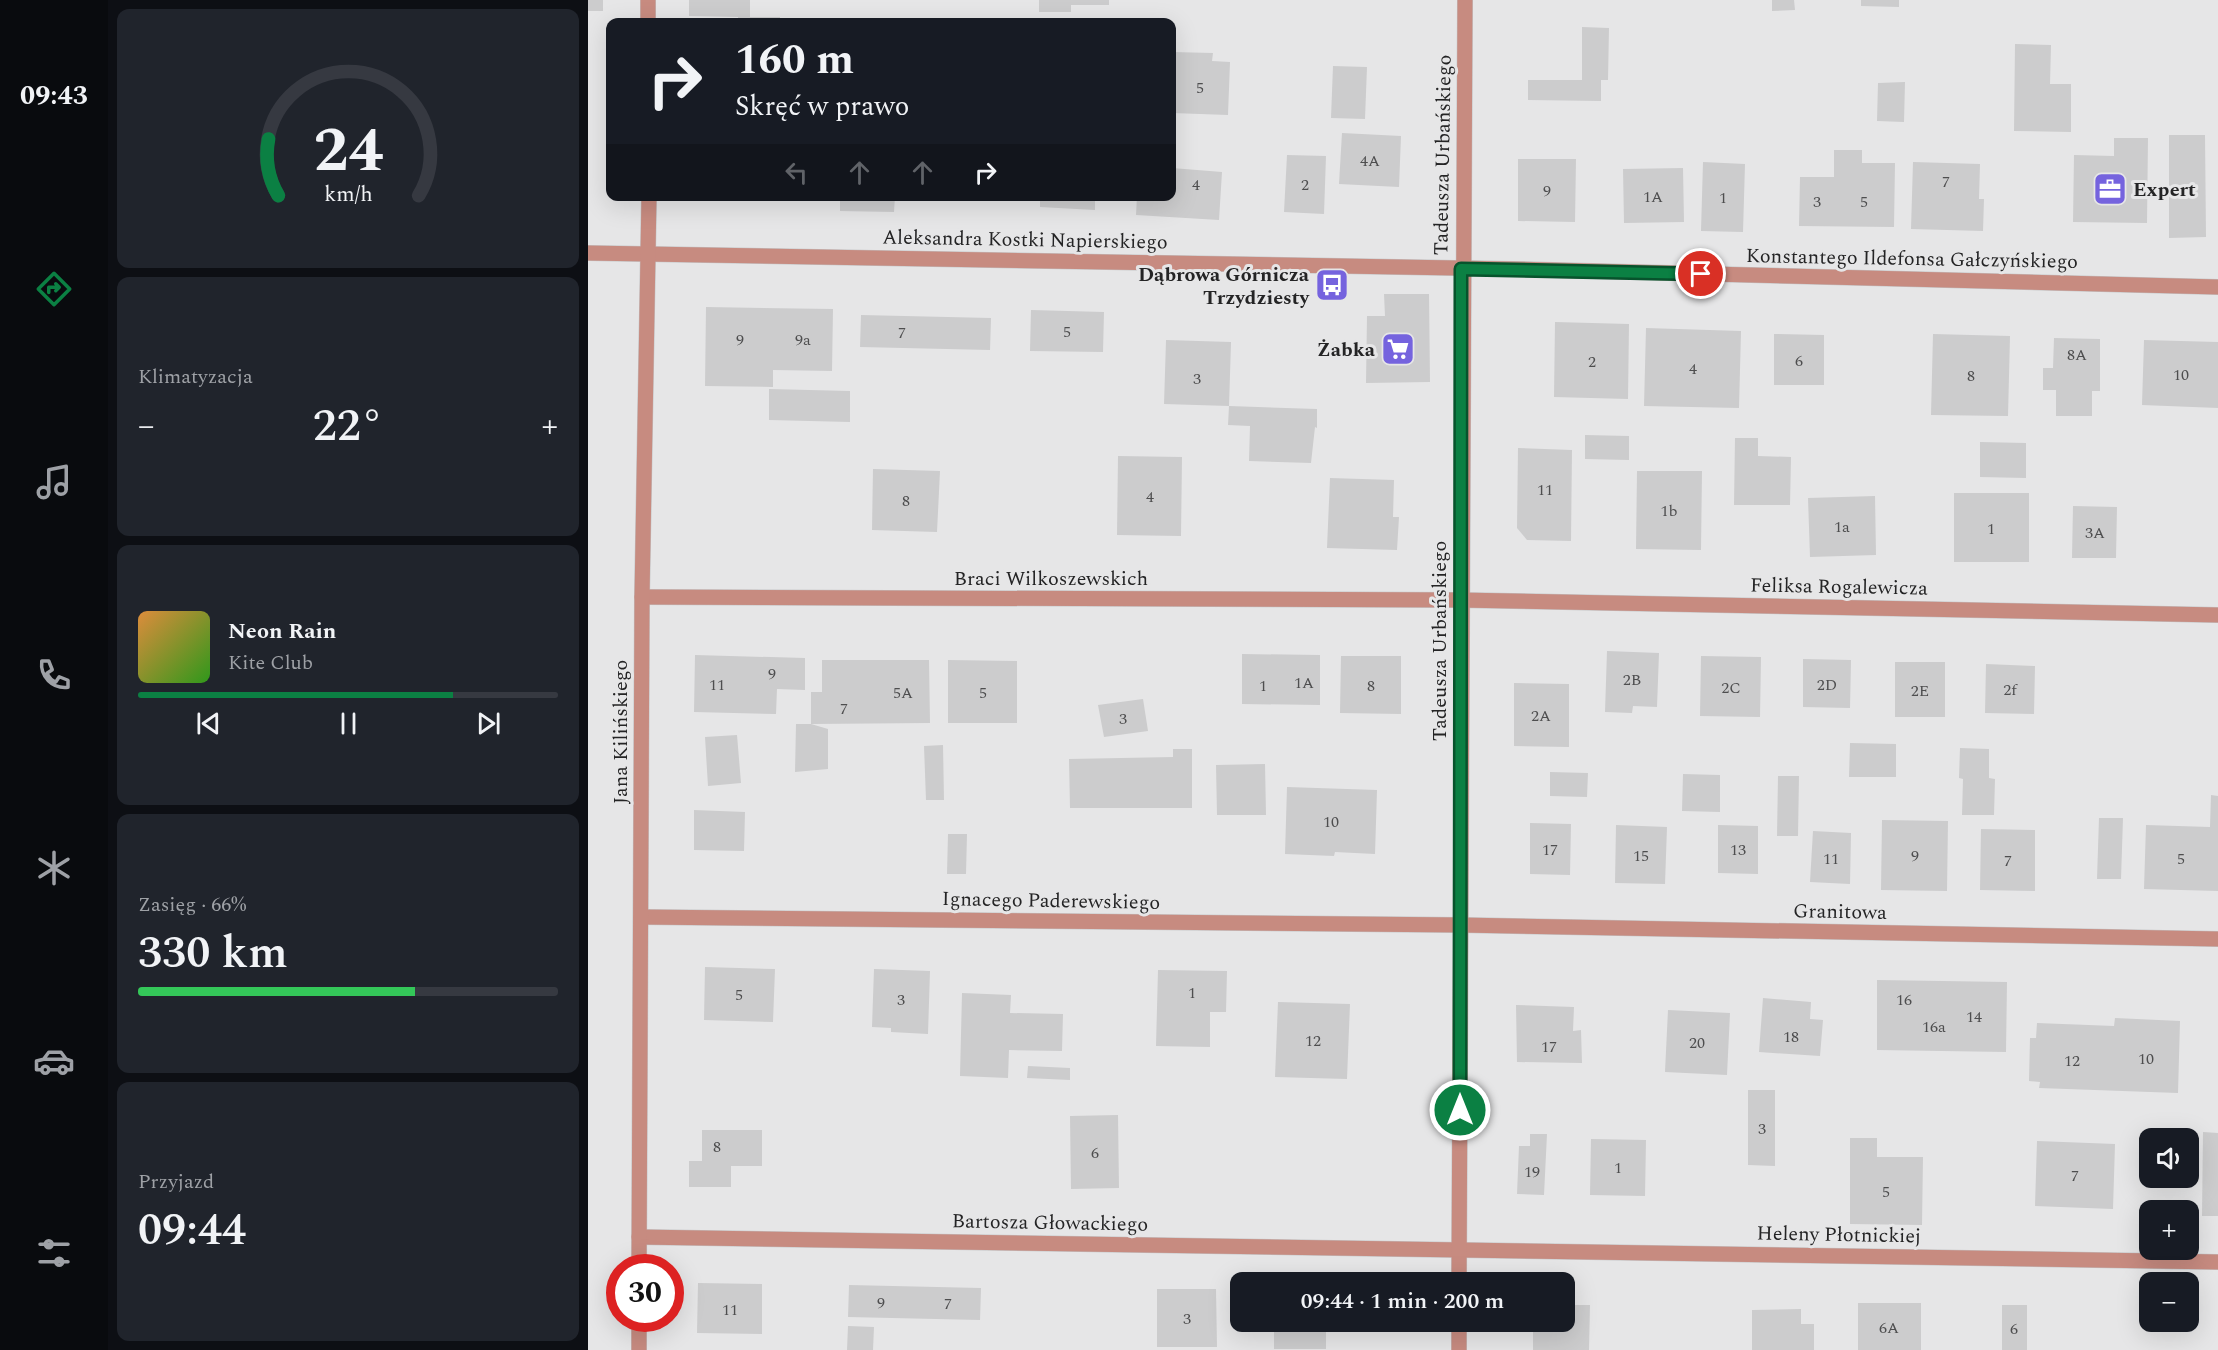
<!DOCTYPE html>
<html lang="pl">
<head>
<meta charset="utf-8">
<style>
  :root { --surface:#171b24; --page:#20242c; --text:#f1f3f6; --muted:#9ea1a6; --line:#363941; --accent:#0b8043 }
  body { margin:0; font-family:Spectral,serif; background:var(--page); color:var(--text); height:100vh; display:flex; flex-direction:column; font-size:22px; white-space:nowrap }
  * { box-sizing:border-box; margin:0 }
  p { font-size:20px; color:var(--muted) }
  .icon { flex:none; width:33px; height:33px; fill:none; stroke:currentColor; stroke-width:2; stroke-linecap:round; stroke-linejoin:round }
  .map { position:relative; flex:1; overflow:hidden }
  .details { display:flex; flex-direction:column; gap:9px; padding:9px; background:#0d0f14; width:480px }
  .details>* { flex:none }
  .hud { position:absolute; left:18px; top:18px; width:570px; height:183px; border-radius:12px; box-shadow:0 6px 24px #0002; background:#171b24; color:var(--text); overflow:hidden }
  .buttons { position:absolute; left:1551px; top:1128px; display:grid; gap:12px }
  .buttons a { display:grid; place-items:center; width:60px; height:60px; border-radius:12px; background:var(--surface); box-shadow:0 6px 24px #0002; font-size:30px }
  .speed { position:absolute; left:18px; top:1254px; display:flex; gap:12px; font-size:30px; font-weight:700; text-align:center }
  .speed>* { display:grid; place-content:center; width:78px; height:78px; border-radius:50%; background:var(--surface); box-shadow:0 6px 24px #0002; line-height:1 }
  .speed .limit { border:9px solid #d22; background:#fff; color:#111 }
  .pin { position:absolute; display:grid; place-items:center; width:51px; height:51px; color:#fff; margin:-26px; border:3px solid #fff; border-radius:50%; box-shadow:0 2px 6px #0007 }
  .me { position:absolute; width:66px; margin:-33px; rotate:0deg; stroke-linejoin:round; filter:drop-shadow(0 0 4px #0008) }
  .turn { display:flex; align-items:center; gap:21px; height:126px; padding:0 30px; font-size:27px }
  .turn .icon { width:78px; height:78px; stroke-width:2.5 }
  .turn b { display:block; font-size:42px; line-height:51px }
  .lanes { display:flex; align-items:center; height:57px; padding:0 30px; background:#0003; justify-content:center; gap:30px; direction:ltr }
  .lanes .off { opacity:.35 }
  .big { font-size:45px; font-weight:600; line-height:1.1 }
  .details .tile { flex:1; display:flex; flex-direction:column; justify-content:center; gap:9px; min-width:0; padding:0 21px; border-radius:12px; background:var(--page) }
  .details .dial { align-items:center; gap:0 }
  .dial svg { height:156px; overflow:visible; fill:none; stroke:var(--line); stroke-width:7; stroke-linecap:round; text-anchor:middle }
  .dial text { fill:var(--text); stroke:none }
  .song { display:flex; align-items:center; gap:18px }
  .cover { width:72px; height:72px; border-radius:9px; background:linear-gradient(135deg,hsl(30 70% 55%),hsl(110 70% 35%)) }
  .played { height:6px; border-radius:3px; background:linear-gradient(90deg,var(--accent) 75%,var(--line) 75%) }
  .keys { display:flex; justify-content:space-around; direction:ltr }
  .heat { display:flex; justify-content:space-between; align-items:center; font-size:33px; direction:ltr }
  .charge { height:9px; border-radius:4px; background:linear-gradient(90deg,#34c759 66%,var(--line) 0) }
  .trip { position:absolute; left:642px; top:1272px; width:345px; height:60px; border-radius:12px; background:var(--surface); box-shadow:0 6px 24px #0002; font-weight:600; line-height:60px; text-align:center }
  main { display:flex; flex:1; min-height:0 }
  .tab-bar { display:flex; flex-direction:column; width:108px; justify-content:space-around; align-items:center; background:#090b0e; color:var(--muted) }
  .tab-bar .icon { width:42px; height:42px }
  .tab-bar .current { color:var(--accent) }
  .tab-bar b { font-size:27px; color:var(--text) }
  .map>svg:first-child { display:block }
  .building { fill:#cccccd }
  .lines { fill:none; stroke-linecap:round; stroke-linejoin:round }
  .street-casing { stroke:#c3c3c4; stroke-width:16 }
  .street { stroke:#c78b80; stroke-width:15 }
  .route-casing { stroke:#07532c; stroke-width:15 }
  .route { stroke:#0b8043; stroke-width:10 }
  .labels { text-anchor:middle; stroke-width:6; stroke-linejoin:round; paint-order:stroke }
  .number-label { font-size:16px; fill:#4e4e4f }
  .street-label { font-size:20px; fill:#242425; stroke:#e6e6e7 }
  .poi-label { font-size:20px; font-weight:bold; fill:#242425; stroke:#e6e6e7; text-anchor:end }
</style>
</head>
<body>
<main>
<nav class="tab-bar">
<b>09:43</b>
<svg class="icon current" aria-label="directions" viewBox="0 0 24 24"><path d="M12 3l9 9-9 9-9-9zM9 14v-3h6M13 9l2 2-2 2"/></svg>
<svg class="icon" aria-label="music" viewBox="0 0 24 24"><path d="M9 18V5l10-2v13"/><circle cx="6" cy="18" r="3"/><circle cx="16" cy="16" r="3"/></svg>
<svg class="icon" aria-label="phone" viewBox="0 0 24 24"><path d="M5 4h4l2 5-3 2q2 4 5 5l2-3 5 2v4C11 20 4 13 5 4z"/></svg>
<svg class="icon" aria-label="climate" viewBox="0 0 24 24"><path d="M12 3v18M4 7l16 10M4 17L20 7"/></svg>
<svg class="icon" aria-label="car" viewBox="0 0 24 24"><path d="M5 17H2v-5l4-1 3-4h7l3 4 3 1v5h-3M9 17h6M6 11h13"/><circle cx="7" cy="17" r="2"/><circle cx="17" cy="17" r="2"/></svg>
<svg class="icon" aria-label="filters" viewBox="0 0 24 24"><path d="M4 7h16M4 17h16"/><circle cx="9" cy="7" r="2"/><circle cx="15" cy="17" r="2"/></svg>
</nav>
<section class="details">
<div class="tile dial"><svg viewBox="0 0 100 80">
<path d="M14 69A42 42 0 1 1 86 69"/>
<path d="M14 69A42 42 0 0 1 9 40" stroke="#0b8043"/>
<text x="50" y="56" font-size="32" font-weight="700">24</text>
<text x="50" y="72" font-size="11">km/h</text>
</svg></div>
<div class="tile"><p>Klimatyzacja</p>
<div class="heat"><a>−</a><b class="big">22°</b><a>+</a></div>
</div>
<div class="tile">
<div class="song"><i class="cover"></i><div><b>Neon Rain</b><p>Kite Club</p></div></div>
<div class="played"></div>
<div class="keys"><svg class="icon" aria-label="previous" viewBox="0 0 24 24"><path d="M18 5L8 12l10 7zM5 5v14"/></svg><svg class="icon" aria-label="pause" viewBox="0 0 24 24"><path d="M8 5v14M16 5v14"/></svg><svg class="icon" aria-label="next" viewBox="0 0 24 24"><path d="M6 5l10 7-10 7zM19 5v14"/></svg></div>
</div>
<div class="tile"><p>Zasięg · 66%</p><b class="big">330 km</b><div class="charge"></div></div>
<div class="tile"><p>Przyjazd</p><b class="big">09:44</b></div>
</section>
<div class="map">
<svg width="1630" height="1350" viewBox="0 0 1630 1350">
  <rect width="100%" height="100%" fill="#e6e6e7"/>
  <g class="building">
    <rect x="0" y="0" width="15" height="11"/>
    <polygon points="101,0 162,0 162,17 192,17 192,22 150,22 150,17 101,16"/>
    <polygon points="451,0 521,0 521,5 483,5 483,12 451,12"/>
    <polygon points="1184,0 1206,0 1207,10 1184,11"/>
    <polygon points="1273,0 1311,0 1311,7 1273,6"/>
    <polygon points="994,27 1021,28 1020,80 1013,80 1013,101 940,100 940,80 994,80"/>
    <polygon points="1427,44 1463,45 1462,84 1483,84 1483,132 1426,131"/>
    <polygon points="584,52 625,53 624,61 642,62 640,115 584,113"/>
    <polygon points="745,66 779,67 777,119 743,118"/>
    <polygon points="1317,82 1316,122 1289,121 1290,83"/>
    <polygon points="754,133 813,136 811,187 751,184"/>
    <polygon points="1581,135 1617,135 1618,237 1581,238"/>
    <polygon points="1526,138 1560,138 1559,223 1485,222 1486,155 1526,156"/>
    <polygon points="1246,150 1274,150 1274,163 1307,163 1306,227 1211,226 1212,177 1246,177"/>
    <polygon points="699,155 738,156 736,214 696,212"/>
    <polygon points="930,159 988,159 987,222 930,221"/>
    <polygon points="1115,162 1157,164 1155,232 1113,231"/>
    <polygon points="1325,162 1392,164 1391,199 1396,199 1395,231 1323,229"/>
    <polygon points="584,168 634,172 631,220 548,215 549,196 584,196"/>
    <polygon points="1095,168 1096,222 1036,223 1035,169"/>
    <polygon points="252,196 307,196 306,212 252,211"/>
    <polygon points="452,196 507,196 507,210 452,207"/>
    <polygon points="796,294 841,294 842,382 778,383 779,316 797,316"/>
    <polygon points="118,307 245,309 244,371 185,370 185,387 117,386"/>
    <polygon points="443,310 516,312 515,352 442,351"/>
    <polygon points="273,315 403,318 402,350 272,347"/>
    <polygon points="967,322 1041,324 1040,399 966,397"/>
    <polygon points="1058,328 1153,331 1151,408 1056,406"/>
    <polygon points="1186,334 1236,335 1236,385 1186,385"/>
    <polygon points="1345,334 1422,336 1420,416 1343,415"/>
    <polygon points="1466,338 1512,339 1512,391 1504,391 1504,416 1468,416 1468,390 1455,390 1455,368 1465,368"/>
    <polygon points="578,340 643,342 641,406 576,404"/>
    <polygon points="1556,340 1630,342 1630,408 1554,405"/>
    <polygon points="181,389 262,391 262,422 181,420"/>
    <polygon points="641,406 729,409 729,428 727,427 723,463 661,461 662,426 640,425"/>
    <polygon points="997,435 1041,436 1041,460 997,459"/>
    <polygon points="1147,438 1170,438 1170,456 1203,457 1202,505 1146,505"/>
    <polygon points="1392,442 1438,443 1438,478 1392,477"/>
    <polygon points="930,448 984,450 983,541 939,540 929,528"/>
    <polygon points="530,456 594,457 593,536 529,535"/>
    <polygon points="285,469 352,471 349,532 284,530"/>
    <polygon points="1049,471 1114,471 1113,550 1048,549"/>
    <polygon points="742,478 806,480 805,517 811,517 809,550 739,548"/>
    <rect x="1366" y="493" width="75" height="69"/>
    <polygon points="1287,496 1288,555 1222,557 1220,498"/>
    <polygon points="1485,506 1529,507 1528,558 1484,558"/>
    <polygon points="1019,651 1071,653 1069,707 1045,706 1044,713 1017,712"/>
    <polygon points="654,654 732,655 732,705 654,704"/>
    <polygon points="107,655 217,658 217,690 189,689 188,714 106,712"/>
    <polygon points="753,656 813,656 813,714 752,713"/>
    <polygon points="1113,656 1173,657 1172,717 1112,716"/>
    <polygon points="1215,659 1263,660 1262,708 1215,707"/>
    <polygon points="234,660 341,660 342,723 223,724 223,692 234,692"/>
    <polygon points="360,660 429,661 429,723 360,723"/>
    <rect x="1307" y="662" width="50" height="55"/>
    <polygon points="1398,664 1447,666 1446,714 1397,713"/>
    <polygon points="926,683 981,684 981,747 926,746"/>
    <polygon points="555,699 560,731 516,737 510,705"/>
    <polygon points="208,724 223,724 240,729 240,769 207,772"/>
    <polygon points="149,735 153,783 120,786 117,737"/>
    <polygon points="1262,743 1308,744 1308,777 1261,777"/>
    <polygon points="355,745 356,800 338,800 336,746"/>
    <polygon points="1372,748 1401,749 1401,778 1407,779 1406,815 1374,815 1375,779 1371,778"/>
    <polygon points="585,749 604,749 604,808 482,808 481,759 585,757"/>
    <polygon points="677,764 678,815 629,815 628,765"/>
    <polygon points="962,772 1000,773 999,797 962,796"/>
    <polygon points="1095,774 1132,775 1132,812 1094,811"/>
    <polygon points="1190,776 1211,776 1210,836 1189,836"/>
    <polygon points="699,787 789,790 787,854 747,852 746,856 697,854"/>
    <polygon points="1623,795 1630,796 1630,891 1556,889 1558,825 1622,827"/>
    <polygon points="106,810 157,812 156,851 106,850"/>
    <polygon points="1511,818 1535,818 1533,879 1509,879"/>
    <polygon points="1294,820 1360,821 1359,891 1293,890"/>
    <polygon points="942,823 983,824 982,875 942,874"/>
    <polygon points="1028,825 1079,827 1077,884 1027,883"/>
    <polygon points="1130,825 1170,826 1170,874 1130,873"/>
    <polygon points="1393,829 1447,830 1447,891 1392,890"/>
    <polygon points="1225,831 1263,833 1262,884 1222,882"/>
    <polygon points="360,834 379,834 378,874 359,874"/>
    <polygon points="117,967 187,969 185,1022 116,1020"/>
    <polygon points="286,969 342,971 340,1034 303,1032 303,1028 284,1027"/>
    <polygon points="570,970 639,971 638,1012 622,1012 622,1047 568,1046"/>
    <polygon points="1289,980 1419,982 1418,1052 1289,1050"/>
    <polygon points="374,993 423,995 422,1013 475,1014 474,1051 421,1050 420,1078 372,1076"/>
    <polygon points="1175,998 1223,1002 1222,1019 1235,1020 1232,1056 1171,1052"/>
    <polygon points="690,1002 762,1004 759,1079 687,1077"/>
    <polygon points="928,1005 986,1007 985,1031 993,1030 994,1063 929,1062"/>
    <polygon points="1080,1010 1142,1013 1139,1075 1077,1072"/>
    <polygon points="1527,1018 1592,1021 1590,1093 1451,1088 1452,1082 1441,1081 1442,1038 1448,1038 1449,1023 1526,1026"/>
    <polygon points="440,1066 482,1068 482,1080 439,1078"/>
    <polygon points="1160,1090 1187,1090 1187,1166 1160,1165"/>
    <polygon points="530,1115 531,1188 483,1189 482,1116"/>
    <polygon points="114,1130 174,1130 174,1166 143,1166 143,1187 101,1187 101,1161 114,1161"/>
    <polygon points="1615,1132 1630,1133 1630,1216 1614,1216"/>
    <polygon points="942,1134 959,1134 956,1195 929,1194 931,1146 942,1146"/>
    <polygon points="1262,1138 1289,1138 1289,1157 1335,1157 1334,1225 1262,1224"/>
    <polygon points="1003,1139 1058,1140 1057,1196 1002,1195"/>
    <polygon points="1449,1141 1527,1144 1525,1209 1447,1206"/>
    <polygon points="110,1283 174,1284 174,1334 109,1333"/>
    <polygon points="261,1285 393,1288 392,1320 260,1317"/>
    <polygon points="569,1289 628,1289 629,1347 569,1347"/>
    <rect x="1270" y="1303" width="63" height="47"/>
    <polygon points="976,1305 1002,1305 1001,1350 945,1350 945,1322 976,1322"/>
    <rect x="1414" y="1305" width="25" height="45"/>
    <polygon points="1213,1309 1213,1324 1226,1324 1226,1350 1164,1350 1164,1310"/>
    <rect x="686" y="1322" width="52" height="27"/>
    <polygon points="260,1326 286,1327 285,1350 259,1350"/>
  </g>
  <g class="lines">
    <g class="street-casing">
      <g id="street">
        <polyline points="60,0 60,22"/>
        <polyline points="0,253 925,269 1630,287"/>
        <polyline points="54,597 871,600 1630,615"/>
        <polyline points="53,917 873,925 1630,939"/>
        <polyline points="51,1237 1630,1262"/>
        <polyline points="51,1268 54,597 61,196"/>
        <path d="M871 1282C873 855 871 428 877 0"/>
        <polyline points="51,1350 51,1318"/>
        <polyline points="871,1350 871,1322"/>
      </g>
    </g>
    <use href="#street" class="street"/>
  </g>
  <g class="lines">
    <g class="route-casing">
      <polyline id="route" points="872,1110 873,269 1113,274"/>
    </g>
    <use href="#route" class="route"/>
  </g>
  <defs>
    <g id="office-square" transform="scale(1.725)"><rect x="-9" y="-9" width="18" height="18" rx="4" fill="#7563de" stroke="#e6e6e7"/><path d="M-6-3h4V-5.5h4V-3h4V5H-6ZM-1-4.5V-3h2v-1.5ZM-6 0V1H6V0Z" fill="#fff"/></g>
    <g id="bus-square" transform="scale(1.725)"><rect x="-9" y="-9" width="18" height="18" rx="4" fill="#7563de" stroke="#e6e6e7"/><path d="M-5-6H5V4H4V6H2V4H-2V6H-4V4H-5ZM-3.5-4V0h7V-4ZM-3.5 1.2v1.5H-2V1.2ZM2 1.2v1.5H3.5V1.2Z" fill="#fff"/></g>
    <g id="supermarket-square" transform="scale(1.725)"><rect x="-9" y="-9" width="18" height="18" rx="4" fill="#7563de" stroke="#e6e6e7"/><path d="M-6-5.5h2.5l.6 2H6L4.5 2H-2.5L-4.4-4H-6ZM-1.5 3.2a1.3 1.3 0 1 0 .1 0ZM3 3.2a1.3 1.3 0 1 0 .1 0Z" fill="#fff"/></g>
  </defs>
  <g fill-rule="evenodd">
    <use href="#office-square" x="1522" y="189"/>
    <use href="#bus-square" x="744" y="285"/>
    <use href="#supermarket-square" x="810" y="349"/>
  </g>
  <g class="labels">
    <g class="number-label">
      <text x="612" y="93">5</text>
      <text x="782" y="166">4A</text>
      <text x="1358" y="187">7</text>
      <text x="608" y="190">4</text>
      <text x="717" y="190">2</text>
      <text x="959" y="196">9</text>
      <text x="1065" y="202">1A</text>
      <text x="1135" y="203">1</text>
      <text x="1229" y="207">3</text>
      <text x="1276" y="207">5</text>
      <text x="479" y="337">5</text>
      <text x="314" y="338">7</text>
      <text x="152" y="345">9</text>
      <text x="215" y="345">9a</text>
      <text x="1489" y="360">8A</text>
      <text x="1211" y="366">6</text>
      <text x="1004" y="367">2</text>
      <text x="1105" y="374">4</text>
      <text x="1593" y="380">10</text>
      <text x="1383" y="381">8</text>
      <text x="609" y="384">3</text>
      <text x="957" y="495">11</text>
      <text x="562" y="502">4</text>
      <text x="318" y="506">8</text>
      <text x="1081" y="516">1b</text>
      <text x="1254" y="532">1a</text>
      <text x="1403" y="534">1</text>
      <text x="1507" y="538">3A</text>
      <text x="184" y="679">9</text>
      <text x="1044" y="685">2B</text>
      <text x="716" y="688">1A</text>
      <text x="129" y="690">11</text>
      <text x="1239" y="690">2D</text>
      <text x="675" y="691">1</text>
      <text x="783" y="691">8</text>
      <text x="1143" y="693">2C</text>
      <text x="1422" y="695">2f</text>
      <text x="1332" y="696">2E</text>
      <text x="315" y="698">5A</text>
      <text x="395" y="698">5</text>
      <text x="256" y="714">7</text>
      <text x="953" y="721">2A</text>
      <text x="535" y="724">3</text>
      <text x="743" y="827">10</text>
      <text x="962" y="855">17</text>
      <text x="1150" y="855">13</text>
      <text x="1053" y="861">15</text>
      <text x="1327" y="861">9</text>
      <text x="1243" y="864">11</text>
      <text x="1593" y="864">5</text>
      <text x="1420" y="866">7</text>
      <text x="604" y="998">1</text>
      <text x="151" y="1000">5</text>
      <text x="313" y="1005">3</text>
      <text x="1316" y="1005">16</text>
      <text x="1386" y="1022">14</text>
      <text x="1346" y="1032">16a</text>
      <text x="1203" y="1042">18</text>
      <text x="725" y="1046">12</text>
      <text x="1109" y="1048">20</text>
      <text x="961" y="1052">17</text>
      <text x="1558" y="1064">10</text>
      <text x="1484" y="1066">12</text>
      <text x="1174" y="1134">3</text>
      <text x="129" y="1152">8</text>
      <text x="507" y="1158">6</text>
      <text x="1030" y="1173">1</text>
      <text x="944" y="1177">19</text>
      <text x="1487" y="1181">7</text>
      <text x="1298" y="1197">5</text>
      <text x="293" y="1308">9</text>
      <text x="360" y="1309">7</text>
      <text x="142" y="1315">11</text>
      <text x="599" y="1324">3</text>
      <text x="1301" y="1333">6A</text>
      <text x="1426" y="1334">6</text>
    </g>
    <g class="street-label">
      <text transform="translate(854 155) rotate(-89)" y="7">Tadeusza Urbańskiego</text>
      <text transform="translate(437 239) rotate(1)" y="7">Aleksandra Kostki Napierskiego</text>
      <text transform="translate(1324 258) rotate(1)" y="7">Konstantego Ildefonsa Gałczyńskiego</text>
      <text x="463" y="585">Braci Wilkoszewskich</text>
      <text transform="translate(1251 586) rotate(1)" y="7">Feliksa Rogalewicza</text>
      <text transform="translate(851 641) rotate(-90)" y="7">Tadeusza Urbańskiego</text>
      <text transform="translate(32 732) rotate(-90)" y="7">Jana Kilińskiego</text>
      <text transform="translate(463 900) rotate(1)" y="7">Ignacego Paderewskiego</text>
      <text transform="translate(1252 911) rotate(1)" y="7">Granitowa</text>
      <text transform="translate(462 1222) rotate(1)" y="7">Bartosza Głowackiego</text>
      <text transform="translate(1251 1234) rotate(1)" y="7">Heleny Płotnickiej</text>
    </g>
    <g class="poi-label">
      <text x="1545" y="196" text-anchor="start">Expert</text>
      <text x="721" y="281">Dąbrowa Górnicza<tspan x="721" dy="23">Trzydziesty</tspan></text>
      <text x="787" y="356">Żabka</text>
    </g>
  </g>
</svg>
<div class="buttons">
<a><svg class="icon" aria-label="sound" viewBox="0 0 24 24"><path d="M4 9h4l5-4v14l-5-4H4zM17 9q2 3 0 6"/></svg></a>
<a>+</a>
<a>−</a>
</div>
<div class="speed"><div class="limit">30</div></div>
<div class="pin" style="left:1113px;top:274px;background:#d93025"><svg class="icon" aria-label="arrive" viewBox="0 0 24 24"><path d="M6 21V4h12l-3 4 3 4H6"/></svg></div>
<svg class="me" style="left:872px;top:1110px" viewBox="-20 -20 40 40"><circle r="17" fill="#0b8043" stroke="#fff" stroke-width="3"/><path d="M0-11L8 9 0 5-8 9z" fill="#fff"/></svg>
<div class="trip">09:44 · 1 min · 200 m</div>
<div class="hud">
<div class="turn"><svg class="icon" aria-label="right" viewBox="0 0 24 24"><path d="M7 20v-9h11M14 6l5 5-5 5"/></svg><div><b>160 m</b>Skręć w prawo</div></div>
<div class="lanes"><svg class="icon off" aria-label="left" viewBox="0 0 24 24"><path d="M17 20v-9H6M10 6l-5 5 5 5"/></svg><svg class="icon off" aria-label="ahead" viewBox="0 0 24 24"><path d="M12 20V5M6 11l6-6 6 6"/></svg><svg class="icon off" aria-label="ahead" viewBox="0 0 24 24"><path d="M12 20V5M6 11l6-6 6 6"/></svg><svg class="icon" aria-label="right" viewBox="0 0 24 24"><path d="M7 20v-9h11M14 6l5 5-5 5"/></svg></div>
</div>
</div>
</main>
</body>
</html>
